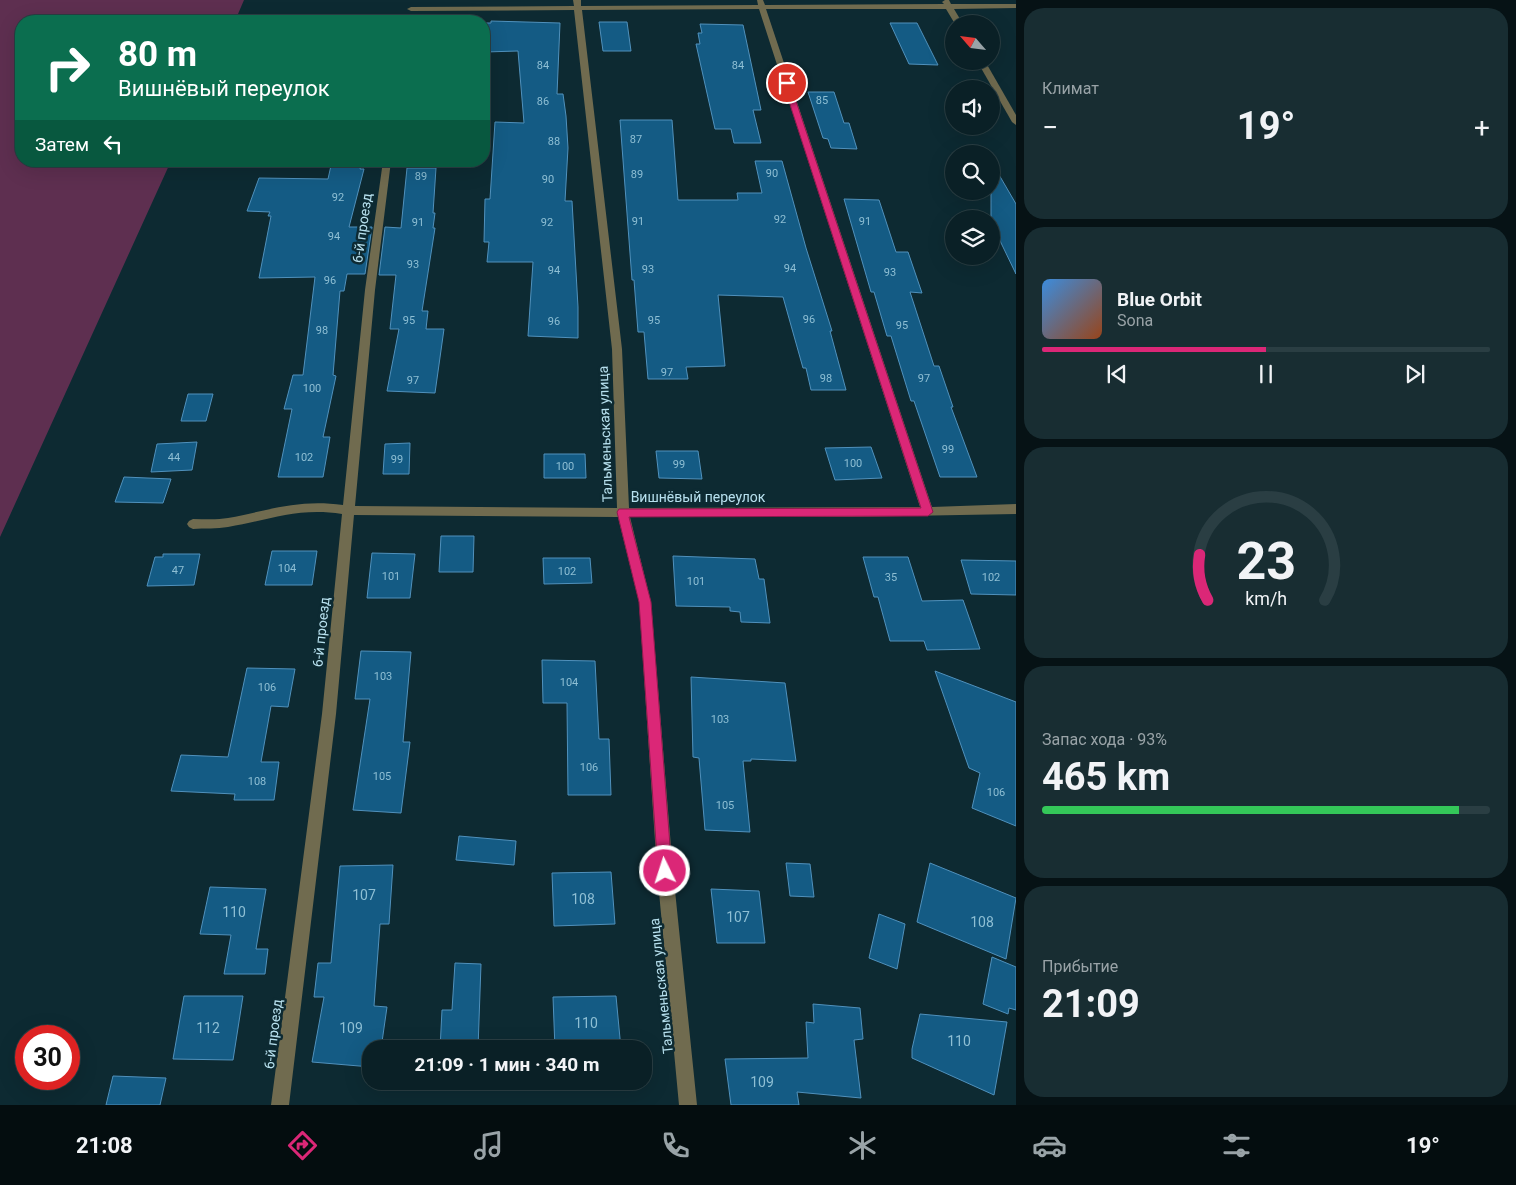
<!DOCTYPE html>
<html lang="ru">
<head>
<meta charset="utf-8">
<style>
  :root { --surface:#0a2026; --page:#182d32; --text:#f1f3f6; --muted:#99a3a7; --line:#2a3e43; --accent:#db2777 }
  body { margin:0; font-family:Roboto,sans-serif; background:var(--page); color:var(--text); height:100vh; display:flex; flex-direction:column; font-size:19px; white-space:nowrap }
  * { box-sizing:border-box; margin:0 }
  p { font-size:16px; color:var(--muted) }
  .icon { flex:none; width:28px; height:28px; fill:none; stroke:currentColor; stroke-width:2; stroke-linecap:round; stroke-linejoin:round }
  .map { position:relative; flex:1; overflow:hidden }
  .details { display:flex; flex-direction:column; gap:8px; padding:8px; background:#061215; width:500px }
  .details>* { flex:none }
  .guide { position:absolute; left:15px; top:15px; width:475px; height:152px; border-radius:20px; box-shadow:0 5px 20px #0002,0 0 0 1px var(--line); background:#0b6e4f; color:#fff; overflow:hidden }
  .needle { width:32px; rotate:298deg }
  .buttons { position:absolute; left:945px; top:15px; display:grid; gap:10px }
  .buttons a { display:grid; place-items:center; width:55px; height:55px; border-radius:50%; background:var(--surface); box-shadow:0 5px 20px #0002,0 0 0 1px var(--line); font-size:25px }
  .speed { position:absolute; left:15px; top:1025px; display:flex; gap:10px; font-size:25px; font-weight:700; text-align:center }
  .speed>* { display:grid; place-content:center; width:65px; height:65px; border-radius:50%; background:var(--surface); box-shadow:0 5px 20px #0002,0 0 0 1px var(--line); line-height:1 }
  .speed .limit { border:8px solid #d22; background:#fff; color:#111 }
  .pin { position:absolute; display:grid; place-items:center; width:42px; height:42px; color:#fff; margin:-21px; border:2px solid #fff; border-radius:50%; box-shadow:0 1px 5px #0007 }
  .me { position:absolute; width:55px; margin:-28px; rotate:356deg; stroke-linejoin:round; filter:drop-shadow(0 0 4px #0008) }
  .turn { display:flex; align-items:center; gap:18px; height:105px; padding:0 20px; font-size:22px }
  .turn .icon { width:65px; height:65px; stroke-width:2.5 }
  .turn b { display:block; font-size:35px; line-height:42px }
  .then { display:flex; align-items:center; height:48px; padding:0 20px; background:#0003; gap:10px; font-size:19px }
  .big { font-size:38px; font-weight:700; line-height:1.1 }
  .details .card { flex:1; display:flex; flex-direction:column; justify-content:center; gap:8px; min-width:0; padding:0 18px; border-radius:20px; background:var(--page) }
  .details .dial { align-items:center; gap:0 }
  .dial svg { height:130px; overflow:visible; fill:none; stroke:var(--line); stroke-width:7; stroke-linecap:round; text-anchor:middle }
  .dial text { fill:var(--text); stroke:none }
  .song { display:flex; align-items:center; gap:15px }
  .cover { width:60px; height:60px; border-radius:8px; background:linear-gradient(135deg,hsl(210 70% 55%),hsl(20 70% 35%)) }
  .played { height:5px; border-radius:2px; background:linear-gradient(90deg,var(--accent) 50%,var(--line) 50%) }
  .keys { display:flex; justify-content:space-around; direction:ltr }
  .heat { display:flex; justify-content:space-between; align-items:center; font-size:28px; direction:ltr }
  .charge { height:8px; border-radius:4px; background:linear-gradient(90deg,#34c759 93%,var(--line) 0) }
  .trip { position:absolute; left:362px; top:1040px; width:290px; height:50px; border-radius:20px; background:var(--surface); box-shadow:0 5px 20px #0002,0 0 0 1px var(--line); font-weight:700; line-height:50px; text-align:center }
  .tabs { display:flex; height:80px; justify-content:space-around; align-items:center; background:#040d0f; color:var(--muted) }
  .tabs .icon { width:35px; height:35px }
  .tabs .on { color:var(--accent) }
  .tabs b { font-size:22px; color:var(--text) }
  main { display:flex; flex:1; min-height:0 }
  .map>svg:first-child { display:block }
  .green { fill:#5e2f50 }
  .building { fill:#145b84; stroke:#5091bc }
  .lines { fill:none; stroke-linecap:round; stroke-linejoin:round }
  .minor { fill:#706b4f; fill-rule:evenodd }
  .route { fill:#db2777; stroke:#8e194d }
  .labels { text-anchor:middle; stroke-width:5; stroke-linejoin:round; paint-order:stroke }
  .number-label { font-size:11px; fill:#8ebfd4 }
  .street-label { font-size:14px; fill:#b7e0ee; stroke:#0d2a32 }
  .near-number-label { font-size:14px; fill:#8ebfd4 }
</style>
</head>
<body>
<main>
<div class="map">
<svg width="1016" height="1105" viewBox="0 0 1016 1105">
  <rect width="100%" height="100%" fill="#0d2a32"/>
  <polygon class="green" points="0,0 244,0 235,21 21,21 21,161 171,161 0,537"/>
  <g class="building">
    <polygon points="491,21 560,23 557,94 563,94 566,116 568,148 565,201 572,201 578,307 578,338 528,336 533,262 487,262 489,242 484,242 485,199 490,199 495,122 524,123 518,51 485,52 485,23 491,23"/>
    <polygon points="599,22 627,22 631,51 603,51"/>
    <polygon points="890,23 917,23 938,65 909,64"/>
    <polygon points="700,24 743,25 761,110 753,110 761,143 734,143 731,129 715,129 696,44 700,44 698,33 702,33"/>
    <polygon points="808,92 834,92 844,123 849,123 857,149 831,148 828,139 823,138"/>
    <polygon points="620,120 672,120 678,200 738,200 737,193 762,193 755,161 782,161 806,248 832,331 830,331 846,390 811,390 806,368 803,368 783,297 718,295 725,366 686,367 688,379 648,379 644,332 638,332 634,280 632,280"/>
    <polygon points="332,161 362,161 360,169 364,169 349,227 372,227 365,274 347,274 344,291 340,291 333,375 336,376 323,437 330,437 323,477 278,477 292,409 284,409 293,375 303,375 315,277 259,278 271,216 268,216 270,212 247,211 259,178 328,179"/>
    <polygon points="991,161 1016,204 1016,274 991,222"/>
    <polygon points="407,168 436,168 433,213 435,213 433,228 435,228 422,311 428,311 426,329 444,329 435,393 387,391 399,329 390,329 396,275 379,275 385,227 401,228"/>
    <polygon points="844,199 879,200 896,252 908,252 922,293 910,292 934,366 939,366 953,407 951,407 977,477 940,477 914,401 911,401 891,336 887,336 874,292 871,292"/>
    <polygon points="188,394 213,394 206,421 181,421"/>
    <polygon points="197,442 192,470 151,472 157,444"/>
    <polygon points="410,443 409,474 383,474 385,444"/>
    <polygon points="871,447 882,478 835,480 825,448"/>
    <polygon points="656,451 698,451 702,479 659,478"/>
    <polygon points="544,454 585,454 586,478 544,478"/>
    <polygon points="124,477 171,479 163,503 115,502"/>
    <polygon points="441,536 474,536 473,572 439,572"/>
    <polygon points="272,551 317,551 312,585 265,585"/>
    <polygon points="372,553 415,554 410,598 367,598"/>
    <polygon points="163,554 200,554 194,585 147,586 155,557 163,557"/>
    <polygon points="673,556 755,559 759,579 764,579 770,623 741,622 740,612 730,611 730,607 676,606"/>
    <polygon points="863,557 908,557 922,601 963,600 980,649 927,650 924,641 890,641 878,597 874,597"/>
    <polygon points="543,558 590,558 592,583 544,584"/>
    <polygon points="961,560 1016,561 1016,595 971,594"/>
    <polygon points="361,651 411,652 403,742 410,742 401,813 353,810 370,699 355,699"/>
    <polygon points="542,660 595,661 599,739 609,739 611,795 568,795 567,703 543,703"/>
    <polygon points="247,668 295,669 288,707 271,706 261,762 279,762 274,800 234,800 235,794 171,791 181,755 228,757"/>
    <polygon points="935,671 1016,702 1016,826 972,808 980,773 969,768"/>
    <polygon points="691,677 785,683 796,761 751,759 751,761 743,761 750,832 705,830 699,758 693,757"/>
    <polygon points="459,836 516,841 514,865 456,860"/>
    <polygon points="786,863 810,864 814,897 790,896"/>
    <polygon points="930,863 1016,898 1006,959 917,922"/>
    <polygon points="393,865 389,924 380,924 374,1006 387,1007 381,1049 371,1049 371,1067 312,1062 324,997 314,997 318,963 331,963 340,866"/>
    <polygon points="611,872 615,924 554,926 552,873"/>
    <polygon points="210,887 266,889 256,949 268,949 265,974 224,974 231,935 200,934"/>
    <polygon points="711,889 759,891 765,943 717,943"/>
    <polygon points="879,914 905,924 897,969 869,958"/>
    <polygon points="992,957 1016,967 1016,1010 1009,1008 1008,1014 983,1004"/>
    <polygon points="455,963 481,964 478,1049 440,1049 442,1010 452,1010"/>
    <polygon points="184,996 243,996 233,1060 173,1059"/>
    <polygon points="616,996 621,1049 555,1049 553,997"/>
    <polygon points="813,1004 860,1008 863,1039 854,1040 861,1098 797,1092 799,1105 731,1105 725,1059 808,1058 806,1022 814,1023"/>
    <polygon points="920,1014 1007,1022 994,1095 912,1058 912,1049"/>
    <polygon points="113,1076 166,1078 160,1105 106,1105"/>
  </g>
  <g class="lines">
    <g class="minor">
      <path d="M573 0H581V6L758 5 757 0H763L765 5 944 4 942 2 945 0H949L951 4H1016V8L954 9 963 24H955L946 9H766L932 507 1016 504V514L849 517H630L651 602 673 871 697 1105H679L657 871 639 602 618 517 354 515 336 714 289 1105H271L322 714 342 514C298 507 270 520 228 527 217 529 204 528 193 529L189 527 187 524 189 521 193 519C204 519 217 520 228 518 271 510 298 499 343 505L365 290 383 161H391L375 290 355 506 617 508 612 349 574 10 411 11 407 9 411 7 574 6ZM759 9 920 507 629 508 622 349 582 10Z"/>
      <polygon points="977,61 985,61 1016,115 1016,125 1012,122"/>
    </g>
  </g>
  <polygon class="route" points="787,81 790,83 933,512 928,516 629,517 651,602 672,871 670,876 665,878 660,876 658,871 639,602 617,512 619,509 921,508 783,83"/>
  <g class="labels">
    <g class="number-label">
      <text x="543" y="69">84</text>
      <text x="738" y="69">84</text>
      <text x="822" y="104">85</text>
      <text x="543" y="105">86</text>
      <text x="636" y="143">87</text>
      <text x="554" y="145">88</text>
      <text x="772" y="177">90</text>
      <text x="637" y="178">89</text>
      <text x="421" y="180">89</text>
      <text x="548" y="183">90</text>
      <text x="338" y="201">92</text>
      <text x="780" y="223">92</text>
      <text x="638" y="225">91</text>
      <text x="865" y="225">91</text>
      <text x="418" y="226">91</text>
      <text x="547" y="226">92</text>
      <text x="334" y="240">94</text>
      <text x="413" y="268">93</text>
      <text x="790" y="272">94</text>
      <text x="648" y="273">93</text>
      <text x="554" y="274">94</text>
      <text x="890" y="276">93</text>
      <text x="330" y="284">96</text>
      <text x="809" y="323">96</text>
      <text x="409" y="324">95</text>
      <text x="654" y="324">95</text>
      <text x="554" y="325">96</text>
      <text x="902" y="329">95</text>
      <text x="322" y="334">98</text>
      <text x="667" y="376">97</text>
      <text x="826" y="382">98</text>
      <text x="924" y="382">97</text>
      <text x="413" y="384">97</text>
      <text x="312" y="392">100</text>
      <text x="948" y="453">99</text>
      <text x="174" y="461">44</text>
      <text x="304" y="461">102</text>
      <text x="397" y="463">99</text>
      <text x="853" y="467">100</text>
      <text x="679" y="468">99</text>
      <text x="565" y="470">100</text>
      <text x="287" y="572">104</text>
      <text x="178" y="574">47</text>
      <text x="567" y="575">102</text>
      <text x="391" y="580">101</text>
      <text x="891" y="581">35</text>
      <text x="991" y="581">102</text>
      <text x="696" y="585">101</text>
      <text x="383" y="680">103</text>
      <text x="569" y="686">104</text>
      <text x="267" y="691">106</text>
      <text x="720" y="723">103</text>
      <text x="589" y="771">106</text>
      <text x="382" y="780">105</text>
      <text x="257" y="785">108</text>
      <text x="996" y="796">106</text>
      <text x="725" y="809">105</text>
    </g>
    <g class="street-label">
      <text transform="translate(362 228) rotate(-82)" y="5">6-й проезд</text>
      <text transform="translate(605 434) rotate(-92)" y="5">Тальменьская улица</text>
      <text x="698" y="502">Вишнёвый переулок</text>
      <text transform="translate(321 632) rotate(-84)" y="5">6-й проезд</text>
      <text transform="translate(661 986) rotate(-96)" y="5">Тальменьская улица</text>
      <text transform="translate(273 1034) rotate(-83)" y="5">6-й проезд</text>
    </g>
    <g class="near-number-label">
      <text x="364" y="900">107</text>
      <text x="583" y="904">108</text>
      <text x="234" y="917">110</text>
      <text x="738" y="922">107</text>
      <text x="982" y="927">108</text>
      <text x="586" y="1028">110</text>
      <text x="208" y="1033">112</text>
      <text x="351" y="1033">109</text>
      <text x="959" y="1046">110</text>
      <text x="762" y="1087">109</text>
    </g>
  </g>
</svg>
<div class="buttons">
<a><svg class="needle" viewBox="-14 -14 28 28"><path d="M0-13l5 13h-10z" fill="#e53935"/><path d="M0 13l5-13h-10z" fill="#99a3a7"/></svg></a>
<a><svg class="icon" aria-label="sound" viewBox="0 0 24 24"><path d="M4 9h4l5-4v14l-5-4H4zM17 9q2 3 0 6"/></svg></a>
<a><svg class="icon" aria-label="search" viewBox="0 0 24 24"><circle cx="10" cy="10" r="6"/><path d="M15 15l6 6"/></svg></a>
<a><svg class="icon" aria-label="layers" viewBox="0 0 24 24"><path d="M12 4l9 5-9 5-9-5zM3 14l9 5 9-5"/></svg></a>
</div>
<div class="speed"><div class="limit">30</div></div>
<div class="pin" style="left:787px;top:83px;background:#d93025"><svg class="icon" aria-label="arrive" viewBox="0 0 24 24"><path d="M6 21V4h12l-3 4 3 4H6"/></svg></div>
<svg class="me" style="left:665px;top:871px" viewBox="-20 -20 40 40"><circle r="17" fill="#db2777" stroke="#fff" stroke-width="3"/><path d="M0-11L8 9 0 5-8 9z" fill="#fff"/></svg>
<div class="trip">21:09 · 1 мин · 340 m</div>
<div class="guide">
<div class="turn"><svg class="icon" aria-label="right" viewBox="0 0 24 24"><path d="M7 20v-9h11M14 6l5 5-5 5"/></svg><div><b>80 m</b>Вишнёвый переулок</div></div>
<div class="then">Затем<svg class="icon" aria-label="left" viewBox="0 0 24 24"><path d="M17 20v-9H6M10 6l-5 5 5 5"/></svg></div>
</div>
</div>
<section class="details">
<div class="card"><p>Климат</p>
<div class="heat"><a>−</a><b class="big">19°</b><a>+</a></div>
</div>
<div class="card">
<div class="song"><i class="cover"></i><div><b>Blue Orbit</b><p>Sona</p></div></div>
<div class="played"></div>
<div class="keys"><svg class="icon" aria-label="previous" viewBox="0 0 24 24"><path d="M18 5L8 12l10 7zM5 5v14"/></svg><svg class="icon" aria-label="pause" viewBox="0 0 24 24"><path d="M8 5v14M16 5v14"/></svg><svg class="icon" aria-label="next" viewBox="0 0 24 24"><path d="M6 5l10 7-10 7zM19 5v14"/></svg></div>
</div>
<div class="card dial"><svg viewBox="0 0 100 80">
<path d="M14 69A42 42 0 1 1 86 69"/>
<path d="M14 69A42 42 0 0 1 9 41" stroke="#db2777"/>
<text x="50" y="56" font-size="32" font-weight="700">23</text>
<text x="50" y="72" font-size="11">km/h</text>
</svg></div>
<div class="card"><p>Запас хода · 93%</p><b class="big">465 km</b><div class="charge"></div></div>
<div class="card"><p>Прибытие</p><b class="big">21:09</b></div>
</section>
</main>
<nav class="tabs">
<b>21:08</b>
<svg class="icon on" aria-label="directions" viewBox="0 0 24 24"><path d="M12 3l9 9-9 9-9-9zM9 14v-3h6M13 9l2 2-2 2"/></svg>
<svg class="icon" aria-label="music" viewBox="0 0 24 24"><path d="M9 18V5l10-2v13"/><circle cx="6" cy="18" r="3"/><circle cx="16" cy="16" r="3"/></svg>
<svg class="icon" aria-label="phone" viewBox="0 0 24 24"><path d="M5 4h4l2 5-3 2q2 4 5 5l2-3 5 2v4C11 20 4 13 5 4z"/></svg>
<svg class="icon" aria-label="climate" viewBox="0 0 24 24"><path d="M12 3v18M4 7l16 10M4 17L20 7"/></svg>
<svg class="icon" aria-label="car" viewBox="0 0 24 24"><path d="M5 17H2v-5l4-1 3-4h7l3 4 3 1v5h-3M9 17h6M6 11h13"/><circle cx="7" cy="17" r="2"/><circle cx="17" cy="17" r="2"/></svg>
<svg class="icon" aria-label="filters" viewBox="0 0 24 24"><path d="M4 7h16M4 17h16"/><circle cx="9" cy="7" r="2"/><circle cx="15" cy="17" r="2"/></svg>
<b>19°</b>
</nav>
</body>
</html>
